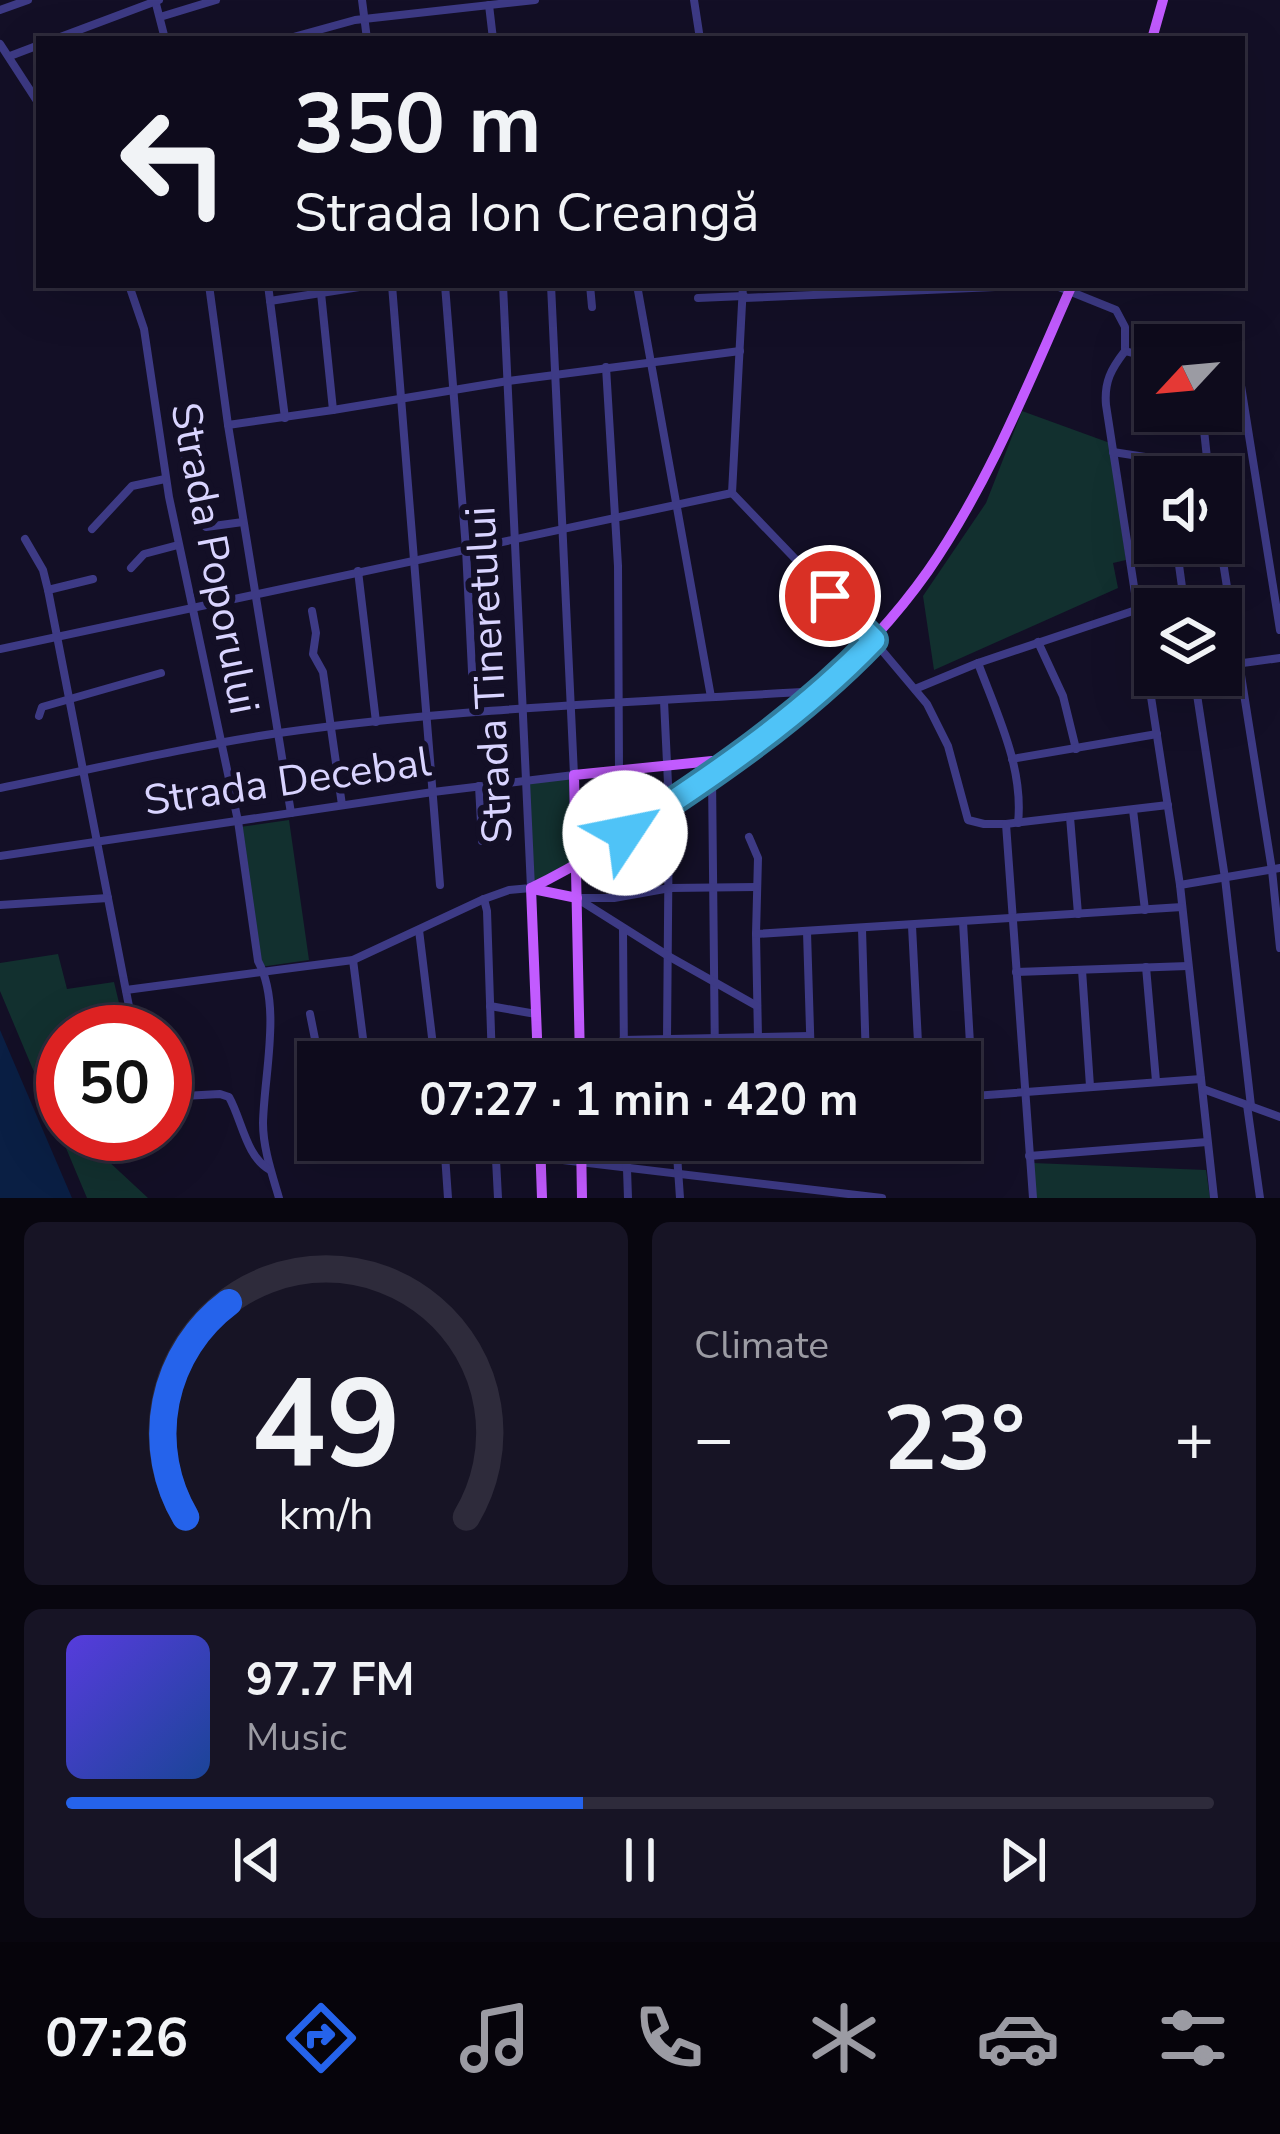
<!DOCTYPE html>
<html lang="en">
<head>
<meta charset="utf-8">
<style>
  :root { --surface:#0e0b1c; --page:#171425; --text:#f1f3f6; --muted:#9b9ba3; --line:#2e2b3b; --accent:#2563eb }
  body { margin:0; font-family:"Nunito Sans",sans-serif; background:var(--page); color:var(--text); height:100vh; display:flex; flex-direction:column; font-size:45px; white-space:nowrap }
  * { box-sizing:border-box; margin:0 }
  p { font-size:39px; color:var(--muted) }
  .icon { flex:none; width:66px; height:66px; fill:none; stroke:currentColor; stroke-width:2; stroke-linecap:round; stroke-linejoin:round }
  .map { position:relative; height:1198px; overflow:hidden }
  .drawer { display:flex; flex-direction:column; gap:24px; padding:24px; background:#08060f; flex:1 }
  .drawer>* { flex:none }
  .hud { position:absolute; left:36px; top:36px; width:1209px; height:252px; border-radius:0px; box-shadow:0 12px 48px #0002,0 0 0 3px var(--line); background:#0e0b1c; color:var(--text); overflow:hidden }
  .needle { width:78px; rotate:244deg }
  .tools { position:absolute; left:1134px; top:324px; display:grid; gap:24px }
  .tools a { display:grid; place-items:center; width:108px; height:108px; border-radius:0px; background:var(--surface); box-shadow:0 12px 48px #0002,0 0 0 3px var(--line); font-size:60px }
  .speed { position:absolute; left:36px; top:1005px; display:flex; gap:24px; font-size:60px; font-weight:700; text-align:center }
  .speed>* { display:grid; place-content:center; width:156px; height:156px; border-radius:50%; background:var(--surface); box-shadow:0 12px 48px #0002,0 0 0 3px var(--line); line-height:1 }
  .speed .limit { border:18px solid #d22; background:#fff; color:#111 }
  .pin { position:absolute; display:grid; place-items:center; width:102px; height:102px; color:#fff; margin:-51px; border:6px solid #fff; border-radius:50%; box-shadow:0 3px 12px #0007 }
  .me { position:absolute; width:132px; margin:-66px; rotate:56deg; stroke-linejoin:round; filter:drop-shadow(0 0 9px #0008) }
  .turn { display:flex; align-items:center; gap:42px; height:252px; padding:0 60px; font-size:54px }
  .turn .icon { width:156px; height:156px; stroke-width:2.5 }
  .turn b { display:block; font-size:84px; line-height:102px }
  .big { font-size:90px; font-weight:700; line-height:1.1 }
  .drawer .tile { flex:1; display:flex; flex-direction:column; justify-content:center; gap:18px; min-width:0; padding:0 42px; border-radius:18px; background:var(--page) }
  .drawer .dial { align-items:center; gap:0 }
  .dial svg { height:312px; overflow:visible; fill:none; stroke:var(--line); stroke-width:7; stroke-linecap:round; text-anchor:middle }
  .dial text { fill:var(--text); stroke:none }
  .song { display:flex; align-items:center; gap:36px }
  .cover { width:144px; height:144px; border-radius:18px; background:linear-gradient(135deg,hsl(250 70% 55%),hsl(220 70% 35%)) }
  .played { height:12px; border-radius:6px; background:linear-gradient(90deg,var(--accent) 45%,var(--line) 45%) }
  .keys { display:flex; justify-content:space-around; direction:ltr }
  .heat { display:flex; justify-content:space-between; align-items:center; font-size:66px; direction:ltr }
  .drawer .tiles { flex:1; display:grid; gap:24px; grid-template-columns:1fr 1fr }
  .tile:last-child { grid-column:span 2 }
  .trip { position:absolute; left:297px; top:1041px; width:684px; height:120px; border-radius:0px; background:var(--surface); box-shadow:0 12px 48px #0002,0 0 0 3px var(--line); font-weight:700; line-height:120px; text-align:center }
  .dock { display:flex; height:192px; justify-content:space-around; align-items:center; background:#06040b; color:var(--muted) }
  .dock .icon { width:84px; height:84px }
  .dock .on { color:var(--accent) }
  .dock b { font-size:54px; color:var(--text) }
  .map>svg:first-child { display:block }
  .green { fill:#12302f }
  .water { fill:#0a1f44 }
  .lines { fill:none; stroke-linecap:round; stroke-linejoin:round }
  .minor { stroke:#3d3a85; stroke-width:8 }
  .major { stroke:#c25bff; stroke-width:10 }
  .route-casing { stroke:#337fa1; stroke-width:30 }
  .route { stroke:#4fc3f7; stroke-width:21 }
  .labels { text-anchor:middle; stroke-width:12; stroke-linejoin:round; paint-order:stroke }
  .street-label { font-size:42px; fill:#d9d4ff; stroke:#130f26 }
</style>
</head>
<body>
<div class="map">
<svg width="1280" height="1198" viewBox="0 0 1280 1198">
  <rect width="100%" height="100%" fill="#130f26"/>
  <g class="green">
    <polygon points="1022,411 1110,443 1126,560 1113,563 1118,588 934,670 923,596 986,503"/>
    <polygon points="574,775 576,866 531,888 525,781"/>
    <polygon points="289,820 309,960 260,967 240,827"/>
    <polygon points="58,954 67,989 114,982 126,1032 63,1032 63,1134 89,1134 92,1146 148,1198 87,1198 0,991 0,963"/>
    <polygon points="1033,1163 1206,1170 1210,1198 1035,1198"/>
  </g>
  <polygon class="water" points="0,1030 72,1198 0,1198"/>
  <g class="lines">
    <g class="minor">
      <polyline points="155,0 165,39"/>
      <polyline points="362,0 367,39"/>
      <polyline points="694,0 700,39"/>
      <polyline points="489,5 493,39"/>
      <polyline points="0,10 28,0"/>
      <polyline points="160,17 216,0"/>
      <polyline points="55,39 159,0"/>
      <polyline points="286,39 355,20 535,0"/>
      <polyline points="0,44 39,104"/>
      <polyline points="10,56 39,45"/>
      <path d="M129 285 144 329 169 497 238 821 258 961C282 1005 264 1074 263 1123 263 1148 272 1174 279 1198"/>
      <polyline points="209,285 228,425 291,813"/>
      <polyline points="268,285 285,418"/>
      <polyline points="392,285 440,885"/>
      <polyline points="445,285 466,549 474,712"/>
      <polyline points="590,285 592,307"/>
      <polyline points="637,285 711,697"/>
      <polyline points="1054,285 1116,310 1125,327 1125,351"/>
      <polyline points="321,293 333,410"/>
      <polyline points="698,298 744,296"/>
      <polyline points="744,298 1041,285"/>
      <polyline points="270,301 372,285"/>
      <polyline points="1221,346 1234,345 1235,348 1280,630"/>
      <path d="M1125 351C1111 369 1104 382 1106 405L1180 885 1214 1198"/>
      <polyline points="1125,351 1140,355 1155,353"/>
      <polyline points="606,367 618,566 619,771"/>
      <polyline points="178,410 186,466 199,521 206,527 243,522"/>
      <polyline points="1202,411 1209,477"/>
      <polyline points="228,425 333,410 508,381 740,351"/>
      <polyline points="1113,452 1158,459"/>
      <polyline points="732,493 874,641 927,704 948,746 968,820 984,824 1006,824 1168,805"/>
      <polyline points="732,493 743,285"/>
      <polyline points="92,529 132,486 165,479"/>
      <polyline points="25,539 43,570 48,590 134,1032"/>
      <polyline points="1176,543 1185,609"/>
      <polyline points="1220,543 1272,870 1280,948"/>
      <polyline points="131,568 144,554 178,545"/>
      <polyline points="358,571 376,722"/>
      <polyline points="48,590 93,579"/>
      <polyline points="312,611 316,633 313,654 323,672 342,805"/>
      <polyline points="1038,642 1063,696 1076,749"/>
      <polyline points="0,649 732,493"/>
      <path d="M978 663C997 714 1024 768 1018 823"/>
      <polyline points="1221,666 1280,658"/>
      <polyline points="1194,675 1225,878 1251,1106"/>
      <polyline points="915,689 978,663 1136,610"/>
      <polyline points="664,701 669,804 667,1039 669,1062"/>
      <polyline points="39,716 42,707 161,673"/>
      <polyline points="1012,759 1157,734"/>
      <polyline points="712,776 715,1062"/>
      <polyline points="479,786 482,841"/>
      <path d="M0 788C93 769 185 747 279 733 457 708 638 702 818 691"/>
      <polyline points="1133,810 1145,910"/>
      <polyline points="1070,817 1078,914"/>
      <polyline points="1006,824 1033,1198"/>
      <polyline points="749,837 758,858 756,934 758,1038"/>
      <polyline points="0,856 433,792 574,775 551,285"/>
      <polyline points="1180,885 1280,868"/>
      <polyline points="578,898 614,898 670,888 756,887"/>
      <polyline points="484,899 487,911 492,1062"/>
      <polyline points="578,899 670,957 757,1006"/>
      <polyline points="0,905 108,898"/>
      <polyline points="963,922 973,1096"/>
      <polyline points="912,926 919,1062"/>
      <polyline points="862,929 866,1062"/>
      <polyline points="419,930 435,1062"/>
      <polyline points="623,930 624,1062"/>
      <polyline points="807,932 811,1062"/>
      <polyline points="756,934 1182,907"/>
      <polyline points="353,960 366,1062"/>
      <polyline points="1146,967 1156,1081"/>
      <polyline points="1082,970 1090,1086"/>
      <polyline points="1016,972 1188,966"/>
      <polyline points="126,990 353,960 484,899 509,890 531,888 503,285"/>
      <polyline points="490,1006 536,1014"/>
      <polyline points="310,1014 316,1044 324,1062"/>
      <polyline points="623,1040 810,1036"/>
      <polyline points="1203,1089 1280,1117"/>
      <path d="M165 1097 220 1094 229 1097C242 1120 246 1157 270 1170"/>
      <polyline points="960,1097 1201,1079"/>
      <polyline points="1247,1105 1260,1198"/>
      <polyline points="969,1130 969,1097"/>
      <polyline points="376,1140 379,1152 387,1158 444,1148 495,1152 882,1198"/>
      <polyline points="444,1140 448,1198"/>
      <polyline points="495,1140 498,1198"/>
      <polyline points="626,1140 628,1198"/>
      <polyline points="676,1140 680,1198"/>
      <polyline points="921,1140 929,1157"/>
      <polyline points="1029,1156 1207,1142"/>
    </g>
    <g class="major">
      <polyline points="1152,39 1163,0"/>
      <path d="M531 888C581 864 626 834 672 802 770 735 859 669 928 571 989 483 1029 382 1072 285"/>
      <polyline points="531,888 538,1062"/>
      <polyline points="533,889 577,898"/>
      <polyline points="580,1062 574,775 712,761 727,765"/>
      <polyline points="540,1140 542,1198"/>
      <polyline points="581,1140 582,1198"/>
    </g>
  </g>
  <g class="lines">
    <g class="route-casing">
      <path id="route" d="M625 833C713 776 801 716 874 640L830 596"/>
    </g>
    <use href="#route" class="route"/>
  </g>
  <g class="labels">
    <g class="street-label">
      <text transform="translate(216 558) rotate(79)" y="15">Strada Poporului</text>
      <text transform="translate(488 675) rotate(-93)" y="15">Strada Tineretului</text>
      <text transform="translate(287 780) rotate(-8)" y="15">Strada Decebal</text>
    </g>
  </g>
</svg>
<div class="tools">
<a><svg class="needle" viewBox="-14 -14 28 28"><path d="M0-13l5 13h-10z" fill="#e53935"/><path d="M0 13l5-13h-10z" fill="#9b9ba3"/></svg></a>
<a><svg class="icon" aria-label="sound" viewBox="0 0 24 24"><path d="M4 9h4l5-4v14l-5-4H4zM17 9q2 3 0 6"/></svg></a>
<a><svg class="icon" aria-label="layers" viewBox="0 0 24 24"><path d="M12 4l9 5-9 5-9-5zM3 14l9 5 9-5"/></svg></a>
</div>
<div class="speed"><div class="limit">50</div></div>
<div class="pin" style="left:830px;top:596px;background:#d93025"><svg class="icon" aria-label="arrive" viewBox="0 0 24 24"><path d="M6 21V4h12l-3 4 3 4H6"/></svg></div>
<svg class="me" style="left:625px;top:833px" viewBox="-20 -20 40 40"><circle r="19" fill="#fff"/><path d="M0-13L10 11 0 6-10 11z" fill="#4fc3f7"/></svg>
<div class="trip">07:27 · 1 min · 420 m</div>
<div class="hud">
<div class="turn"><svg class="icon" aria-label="left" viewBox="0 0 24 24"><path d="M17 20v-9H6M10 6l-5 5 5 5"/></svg><div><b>350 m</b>Strada Ion Creangă</div></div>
</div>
</div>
<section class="drawer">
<div class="tiles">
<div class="tile dial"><svg viewBox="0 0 100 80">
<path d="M14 69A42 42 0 1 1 86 69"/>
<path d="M14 69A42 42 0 0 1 25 14" stroke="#2563eb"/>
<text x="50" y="56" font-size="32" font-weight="700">49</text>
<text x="50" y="72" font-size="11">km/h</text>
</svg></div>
<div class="tile"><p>Climate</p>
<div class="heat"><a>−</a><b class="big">23°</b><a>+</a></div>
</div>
<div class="tile">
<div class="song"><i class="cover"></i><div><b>97.7 FM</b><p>Music</p></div></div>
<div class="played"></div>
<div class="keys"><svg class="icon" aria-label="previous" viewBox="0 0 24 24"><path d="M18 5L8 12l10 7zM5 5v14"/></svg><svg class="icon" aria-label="pause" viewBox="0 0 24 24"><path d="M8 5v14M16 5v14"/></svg><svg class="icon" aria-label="next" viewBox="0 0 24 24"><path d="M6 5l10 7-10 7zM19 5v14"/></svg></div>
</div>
</div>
</section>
<nav class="dock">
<b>07:26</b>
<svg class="icon on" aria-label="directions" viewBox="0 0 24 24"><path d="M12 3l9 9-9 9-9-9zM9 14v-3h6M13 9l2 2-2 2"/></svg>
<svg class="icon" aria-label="music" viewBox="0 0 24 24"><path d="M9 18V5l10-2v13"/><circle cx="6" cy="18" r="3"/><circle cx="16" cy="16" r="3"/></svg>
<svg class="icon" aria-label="phone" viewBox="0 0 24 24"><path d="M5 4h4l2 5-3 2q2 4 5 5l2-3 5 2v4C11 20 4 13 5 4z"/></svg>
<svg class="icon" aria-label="climate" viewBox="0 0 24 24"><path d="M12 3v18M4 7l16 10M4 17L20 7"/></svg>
<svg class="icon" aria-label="car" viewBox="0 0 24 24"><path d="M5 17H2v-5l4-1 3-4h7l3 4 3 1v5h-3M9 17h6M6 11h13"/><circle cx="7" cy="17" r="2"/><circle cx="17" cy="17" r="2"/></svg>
<svg class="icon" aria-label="filters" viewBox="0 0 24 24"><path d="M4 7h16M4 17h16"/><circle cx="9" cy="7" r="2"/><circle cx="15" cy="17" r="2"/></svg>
</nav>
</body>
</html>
